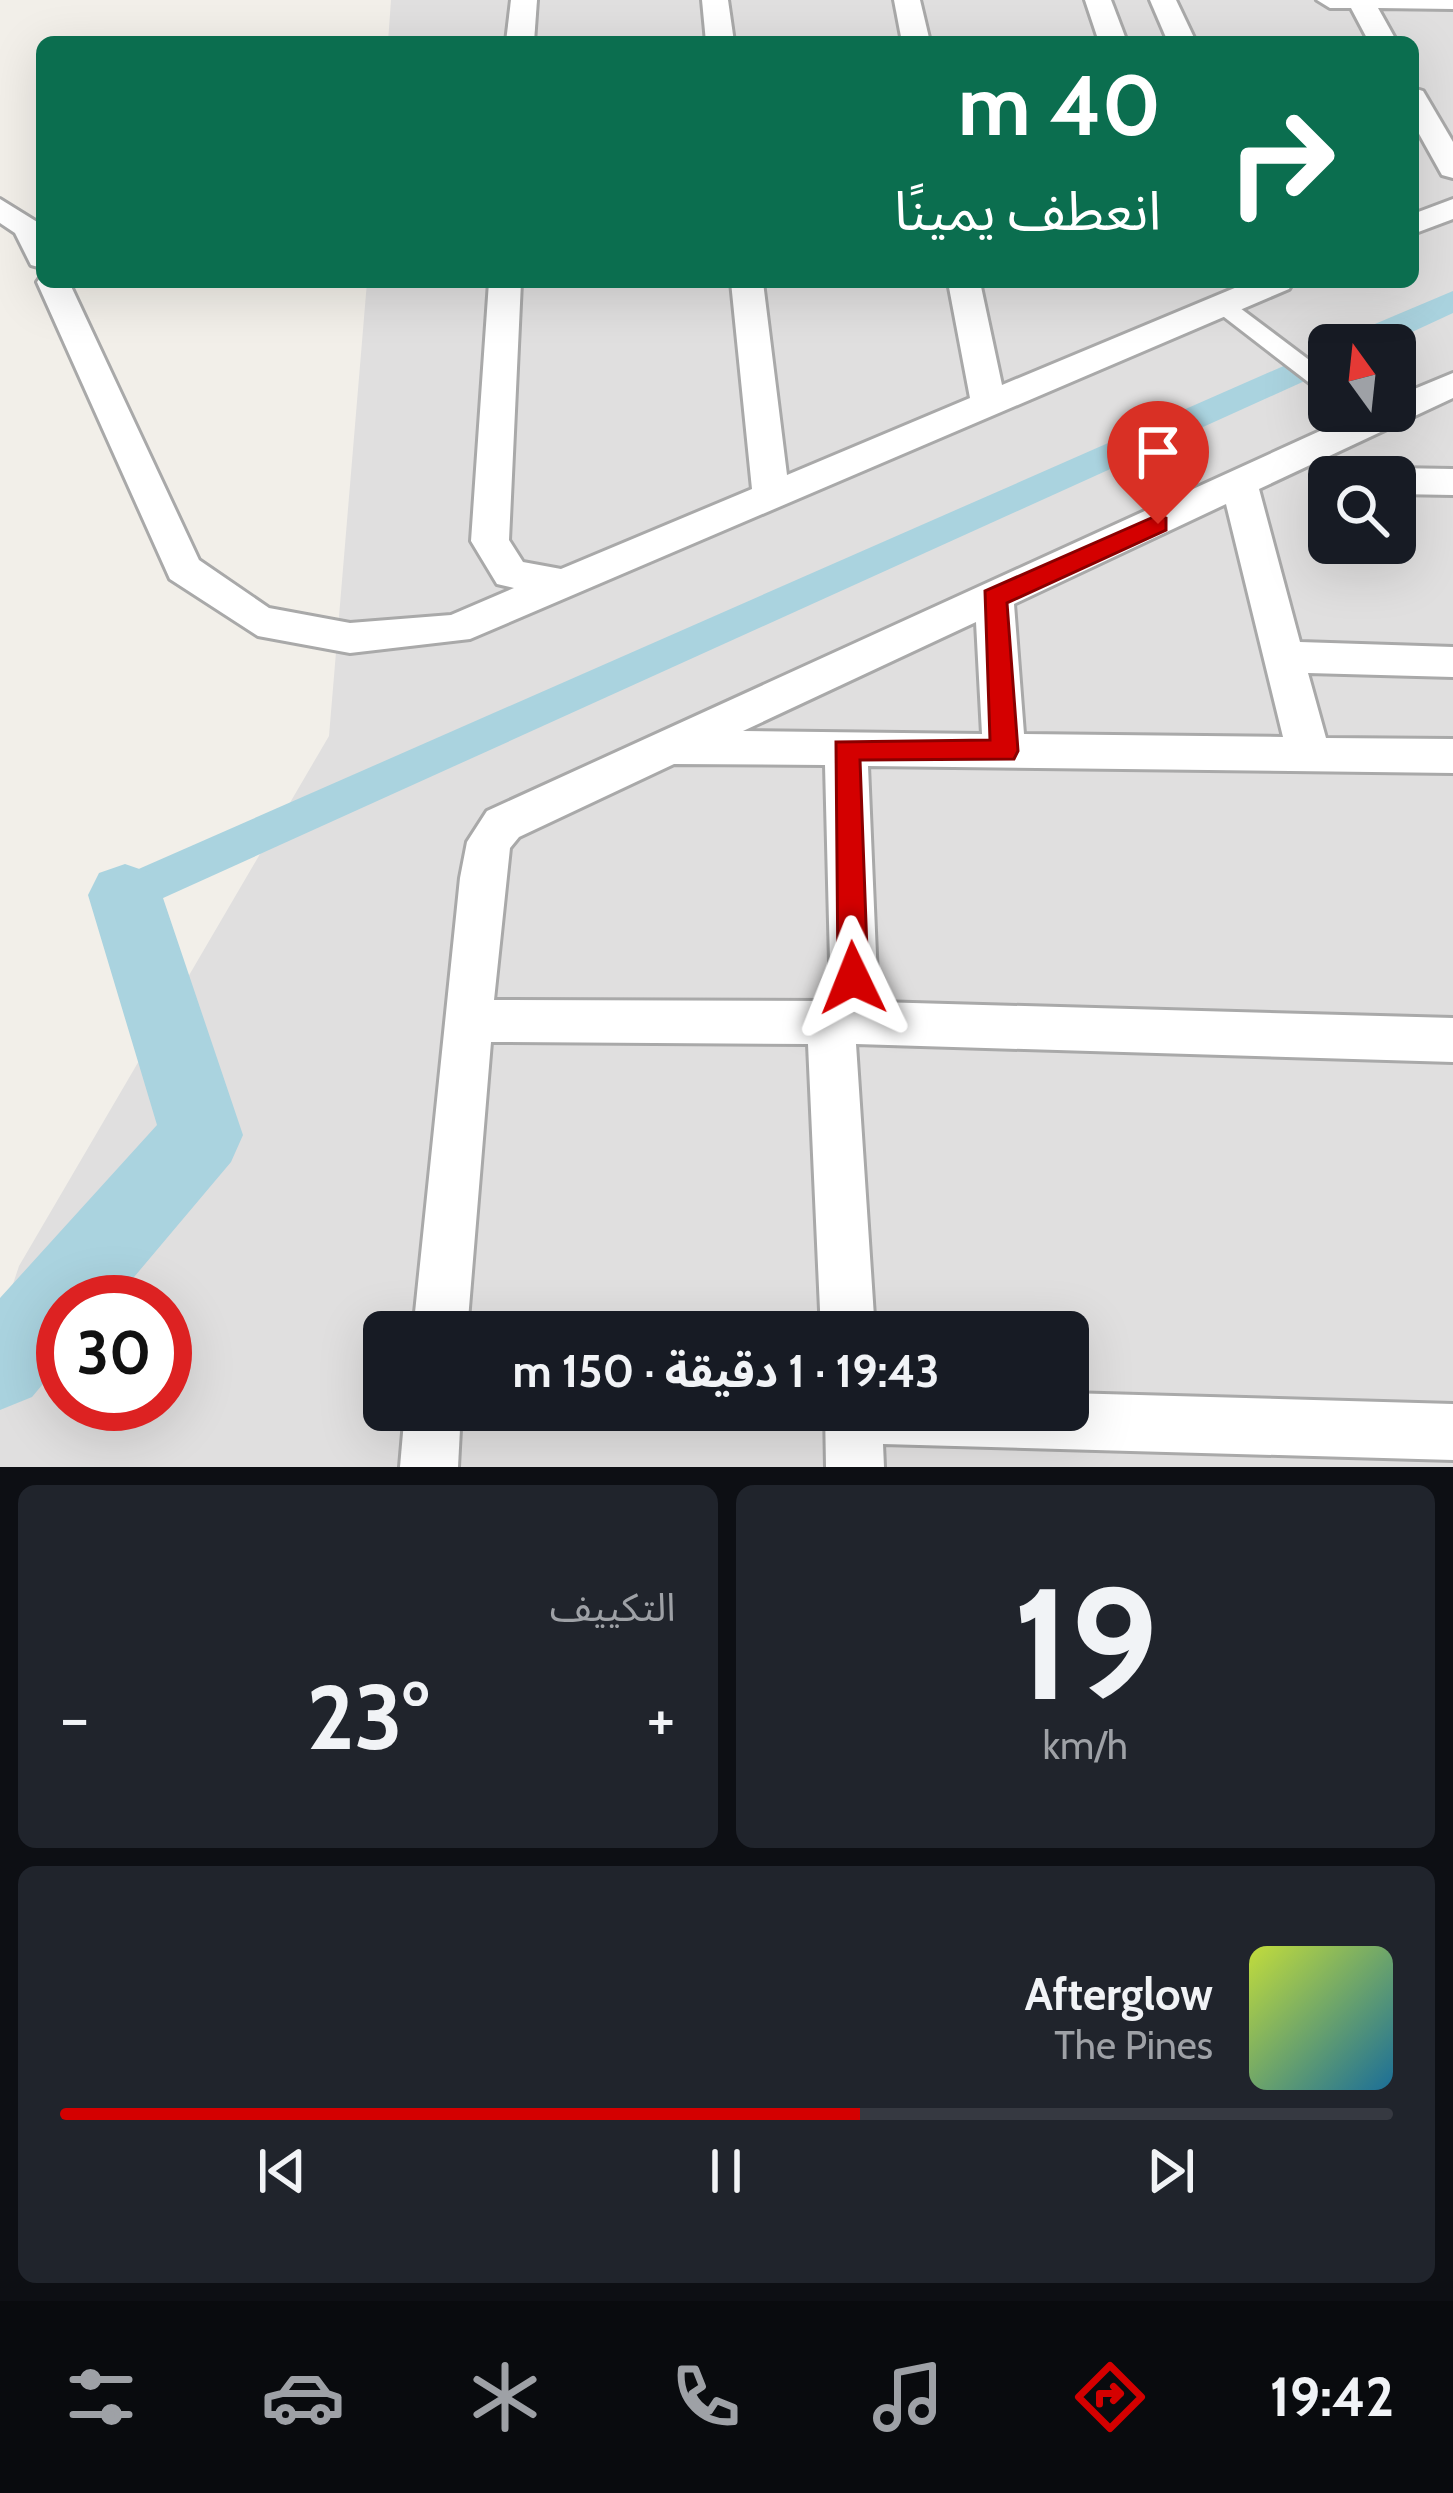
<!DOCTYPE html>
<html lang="ar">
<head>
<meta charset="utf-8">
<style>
  :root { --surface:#171b24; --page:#20242c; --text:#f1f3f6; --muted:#9ea1a6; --line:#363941; --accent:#d40000 }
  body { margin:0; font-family:Cabin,"Noto Sans Arabic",sans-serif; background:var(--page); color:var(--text); direction:rtl; height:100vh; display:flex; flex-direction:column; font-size:45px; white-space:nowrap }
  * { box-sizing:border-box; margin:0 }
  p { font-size:39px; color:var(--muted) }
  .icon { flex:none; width:66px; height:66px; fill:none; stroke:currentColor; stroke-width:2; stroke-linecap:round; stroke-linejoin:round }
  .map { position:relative; height:1467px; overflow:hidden; direction:ltr }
  .drawer { display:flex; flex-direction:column; gap:18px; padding:18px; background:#0d0f14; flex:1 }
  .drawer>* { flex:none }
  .hud { position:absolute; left:36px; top:36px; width:1383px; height:252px; border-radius:18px; box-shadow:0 12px 48px #0002; direction:rtl; background:#0b6e4f; color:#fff; overflow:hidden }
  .needle { width:78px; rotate:345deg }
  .tools { position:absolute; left:1308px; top:324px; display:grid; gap:24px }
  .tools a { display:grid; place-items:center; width:108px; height:108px; border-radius:18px; background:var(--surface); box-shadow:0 12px 48px #0002; font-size:60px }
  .speed { position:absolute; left:36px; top:1275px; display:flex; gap:24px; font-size:60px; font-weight:700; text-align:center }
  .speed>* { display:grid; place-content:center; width:156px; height:156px; border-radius:50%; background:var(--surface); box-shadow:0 12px 48px #0002; line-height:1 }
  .speed .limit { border:18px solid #d22; background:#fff; color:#111 }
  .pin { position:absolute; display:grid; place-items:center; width:102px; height:102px; color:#fff; margin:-123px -51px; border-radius:50% 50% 50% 0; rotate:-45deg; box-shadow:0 0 12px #0007 }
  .pin .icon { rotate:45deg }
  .me { position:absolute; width:132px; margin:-66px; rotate:358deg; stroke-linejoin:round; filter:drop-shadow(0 0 9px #0008) }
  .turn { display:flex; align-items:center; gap:42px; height:252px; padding:0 60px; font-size:54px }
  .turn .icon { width:156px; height:156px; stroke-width:2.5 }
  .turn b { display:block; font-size:84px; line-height:102px }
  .big { font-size:90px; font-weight:700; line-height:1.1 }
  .drawer .card { flex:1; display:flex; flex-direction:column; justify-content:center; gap:18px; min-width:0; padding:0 42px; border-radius:18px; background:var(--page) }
  .drawer .dial { align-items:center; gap:0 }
  .dial b { font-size:156px; line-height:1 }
  .song { display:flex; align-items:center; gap:36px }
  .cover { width:144px; height:144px; border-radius:18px; background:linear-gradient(135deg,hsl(70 70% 55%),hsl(200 70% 35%)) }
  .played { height:12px; border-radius:6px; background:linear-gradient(90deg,var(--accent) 60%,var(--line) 60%) }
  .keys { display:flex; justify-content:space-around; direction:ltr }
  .heat { display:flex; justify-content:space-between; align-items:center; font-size:66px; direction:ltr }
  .drawer .tiles { flex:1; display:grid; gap:18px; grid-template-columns:1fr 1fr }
  .card:last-child { grid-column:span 2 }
  .trip { position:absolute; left:363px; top:1311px; width:726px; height:120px; border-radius:18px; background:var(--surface); box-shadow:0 12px 48px #0002; font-weight:700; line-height:120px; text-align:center; direction:rtl }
  .dock { display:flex; height:192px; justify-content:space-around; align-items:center; background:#090b0e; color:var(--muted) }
  .dock .icon { width:84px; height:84px }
  .dock .selected { color:var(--accent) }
  .dock b { font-size:54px; color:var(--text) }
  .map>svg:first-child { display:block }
  .residential { fill:#e0dfdf; fill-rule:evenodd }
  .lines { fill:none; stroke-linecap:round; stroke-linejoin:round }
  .canal { fill:#aad3df; fill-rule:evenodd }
  .river { fill:#aad3df; fill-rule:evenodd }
  .pedestrian-casing { stroke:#a9a9a9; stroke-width:6 }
  .minor-casing { stroke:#a9a9a9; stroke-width:6 }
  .pedestrian { fill:#fff; fill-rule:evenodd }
  .minor { fill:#fff; fill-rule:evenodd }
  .route { fill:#d40000; stroke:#8a0000; stroke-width:3 }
</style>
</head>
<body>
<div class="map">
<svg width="1453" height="1467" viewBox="0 0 1453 1467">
  <rect width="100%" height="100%" fill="#f2efe9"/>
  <path class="residential" d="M391 0H1453V1467H0V1323L19 1266 329 736 367 282H1413V42H388ZM1329 345H1395V411H1329ZM1329 477H1395V543H1329ZM63 1302H165V1404H63ZM384 1332H1068V1410H384Z"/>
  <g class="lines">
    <g class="canal">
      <polygon points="1453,291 1453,313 1384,345 1339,345 1344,337"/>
      <polygon points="1329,346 1329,370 141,908 125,914 109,908 102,895 109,882"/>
    </g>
    <polygon class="river" points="125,864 151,873 162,895 243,1135 231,1162 113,1302 63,1302 63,1360 32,1397 0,1410 0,1298 157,1125 88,895 99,873"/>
    <g class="pedestrian-casing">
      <polygon id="pedestrian" points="1224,296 1329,375 1329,398 1215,310 1215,298"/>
    </g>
    <g class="minor-casing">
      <g id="minor">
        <polygon points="511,0 537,0 534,42 506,42"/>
        <polygon points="702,0 728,0 734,42 706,42"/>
        <polygon points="894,0 920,0 930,42 902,42"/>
        <polygon points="1085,0 1111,0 1127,42 1099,42"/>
        <polygon points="1150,0 1176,0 1196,42 1168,42"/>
        <polygon points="1317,0 1453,0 1453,9 1378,8 1397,42 1369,42 1351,8 1330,8"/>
        <polygon points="1413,88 1423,91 1453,142 1453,178 1442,175 1413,123"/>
        <polygon points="0,199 42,225 42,268 31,265 15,233 0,223"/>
        <polygon points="1453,199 1453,219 1413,234 1413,214"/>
        <polygon points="42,275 42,282 69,282 199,560 269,608 350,623 451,615 514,588 497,584 471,541 489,282 521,282 509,540 523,562 561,569 752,489 731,282 763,282 787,475 970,398 948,282 980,282 1002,385 1249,282 1293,282 1289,289 470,639 350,653 258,636 170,579 37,282"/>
        <path d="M1453 373V398L1259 489 1300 642 1453 647V677L1308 673 1326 738 1453 739V773L868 766 878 1002 1453 1018V1062L856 1044 875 1332H821L808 1044 491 1042 467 1332H413L460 878 467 842 487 811 1364 411H1395V397ZM1226 504 1283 737 1024 734 1014 604ZM976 622 982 734 743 731ZM674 764 825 765 831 1001 494 1000 510 848 519 837Z"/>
        <polygon points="1395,468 1453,469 1453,495 1395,494 1395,477 1379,477"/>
        <polygon points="1068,1393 1453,1404 1453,1460 883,1444 884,1467 826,1467 825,1410 1068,1410"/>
        <polygon points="405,1410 461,1410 458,1467 400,1467"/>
      </g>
    </g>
    <use href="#pedestrian" class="pedestrian"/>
    <use href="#minor" class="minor"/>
  </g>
  <polygon class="route" points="1158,515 1166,518 1166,530 1007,603 1018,751 1014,759 860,760 868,978 853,991 842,987 838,978 836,742 990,740 985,591"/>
</svg>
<div class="tools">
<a><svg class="needle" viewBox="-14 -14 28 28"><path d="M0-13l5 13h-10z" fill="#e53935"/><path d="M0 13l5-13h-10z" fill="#9ea1a6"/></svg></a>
<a><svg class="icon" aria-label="search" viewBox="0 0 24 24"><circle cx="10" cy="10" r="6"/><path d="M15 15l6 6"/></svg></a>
</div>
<div class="speed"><div class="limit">30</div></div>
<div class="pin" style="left:1158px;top:524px;background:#d93025"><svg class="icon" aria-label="arrive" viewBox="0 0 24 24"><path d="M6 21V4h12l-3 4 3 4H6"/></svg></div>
<svg class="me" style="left:853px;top:978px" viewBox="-20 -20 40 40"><path d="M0-17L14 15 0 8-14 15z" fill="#d40000" stroke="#fff" stroke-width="4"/></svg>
<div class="trip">19:43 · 1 دقيقة · 150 m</div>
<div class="hud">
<div class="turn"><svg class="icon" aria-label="right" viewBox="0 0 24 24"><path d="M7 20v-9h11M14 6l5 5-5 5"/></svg><div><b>40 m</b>انعطف يمينًا</div></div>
</div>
</div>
<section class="drawer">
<div class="tiles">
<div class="card dial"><b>19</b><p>km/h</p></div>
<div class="card"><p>التكييف</p>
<div class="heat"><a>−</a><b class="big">23°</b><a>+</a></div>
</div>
<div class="card">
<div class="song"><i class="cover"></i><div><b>Afterglow</b><p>The Pines</p></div></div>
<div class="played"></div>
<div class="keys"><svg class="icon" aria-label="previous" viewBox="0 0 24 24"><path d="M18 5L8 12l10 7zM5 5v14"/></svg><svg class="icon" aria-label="pause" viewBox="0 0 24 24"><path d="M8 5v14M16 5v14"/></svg><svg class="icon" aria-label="next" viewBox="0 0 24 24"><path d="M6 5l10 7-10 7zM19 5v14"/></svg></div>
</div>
</div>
</section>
<nav class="dock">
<b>19:42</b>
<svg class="icon selected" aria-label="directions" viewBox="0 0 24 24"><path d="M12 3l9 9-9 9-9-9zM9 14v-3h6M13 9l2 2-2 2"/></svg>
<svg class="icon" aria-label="music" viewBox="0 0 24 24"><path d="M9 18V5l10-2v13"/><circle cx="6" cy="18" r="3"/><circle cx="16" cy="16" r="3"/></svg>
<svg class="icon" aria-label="phone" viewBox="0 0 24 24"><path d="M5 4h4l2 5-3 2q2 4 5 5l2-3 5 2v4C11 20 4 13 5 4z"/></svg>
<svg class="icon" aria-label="climate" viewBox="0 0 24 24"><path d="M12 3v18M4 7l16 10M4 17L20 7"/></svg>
<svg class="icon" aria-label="car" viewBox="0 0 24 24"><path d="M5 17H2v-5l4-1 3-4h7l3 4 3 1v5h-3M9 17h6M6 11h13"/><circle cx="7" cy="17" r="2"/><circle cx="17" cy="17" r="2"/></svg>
<svg class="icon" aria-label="filters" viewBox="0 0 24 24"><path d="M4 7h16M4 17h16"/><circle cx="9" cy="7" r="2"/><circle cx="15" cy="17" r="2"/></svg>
</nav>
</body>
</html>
